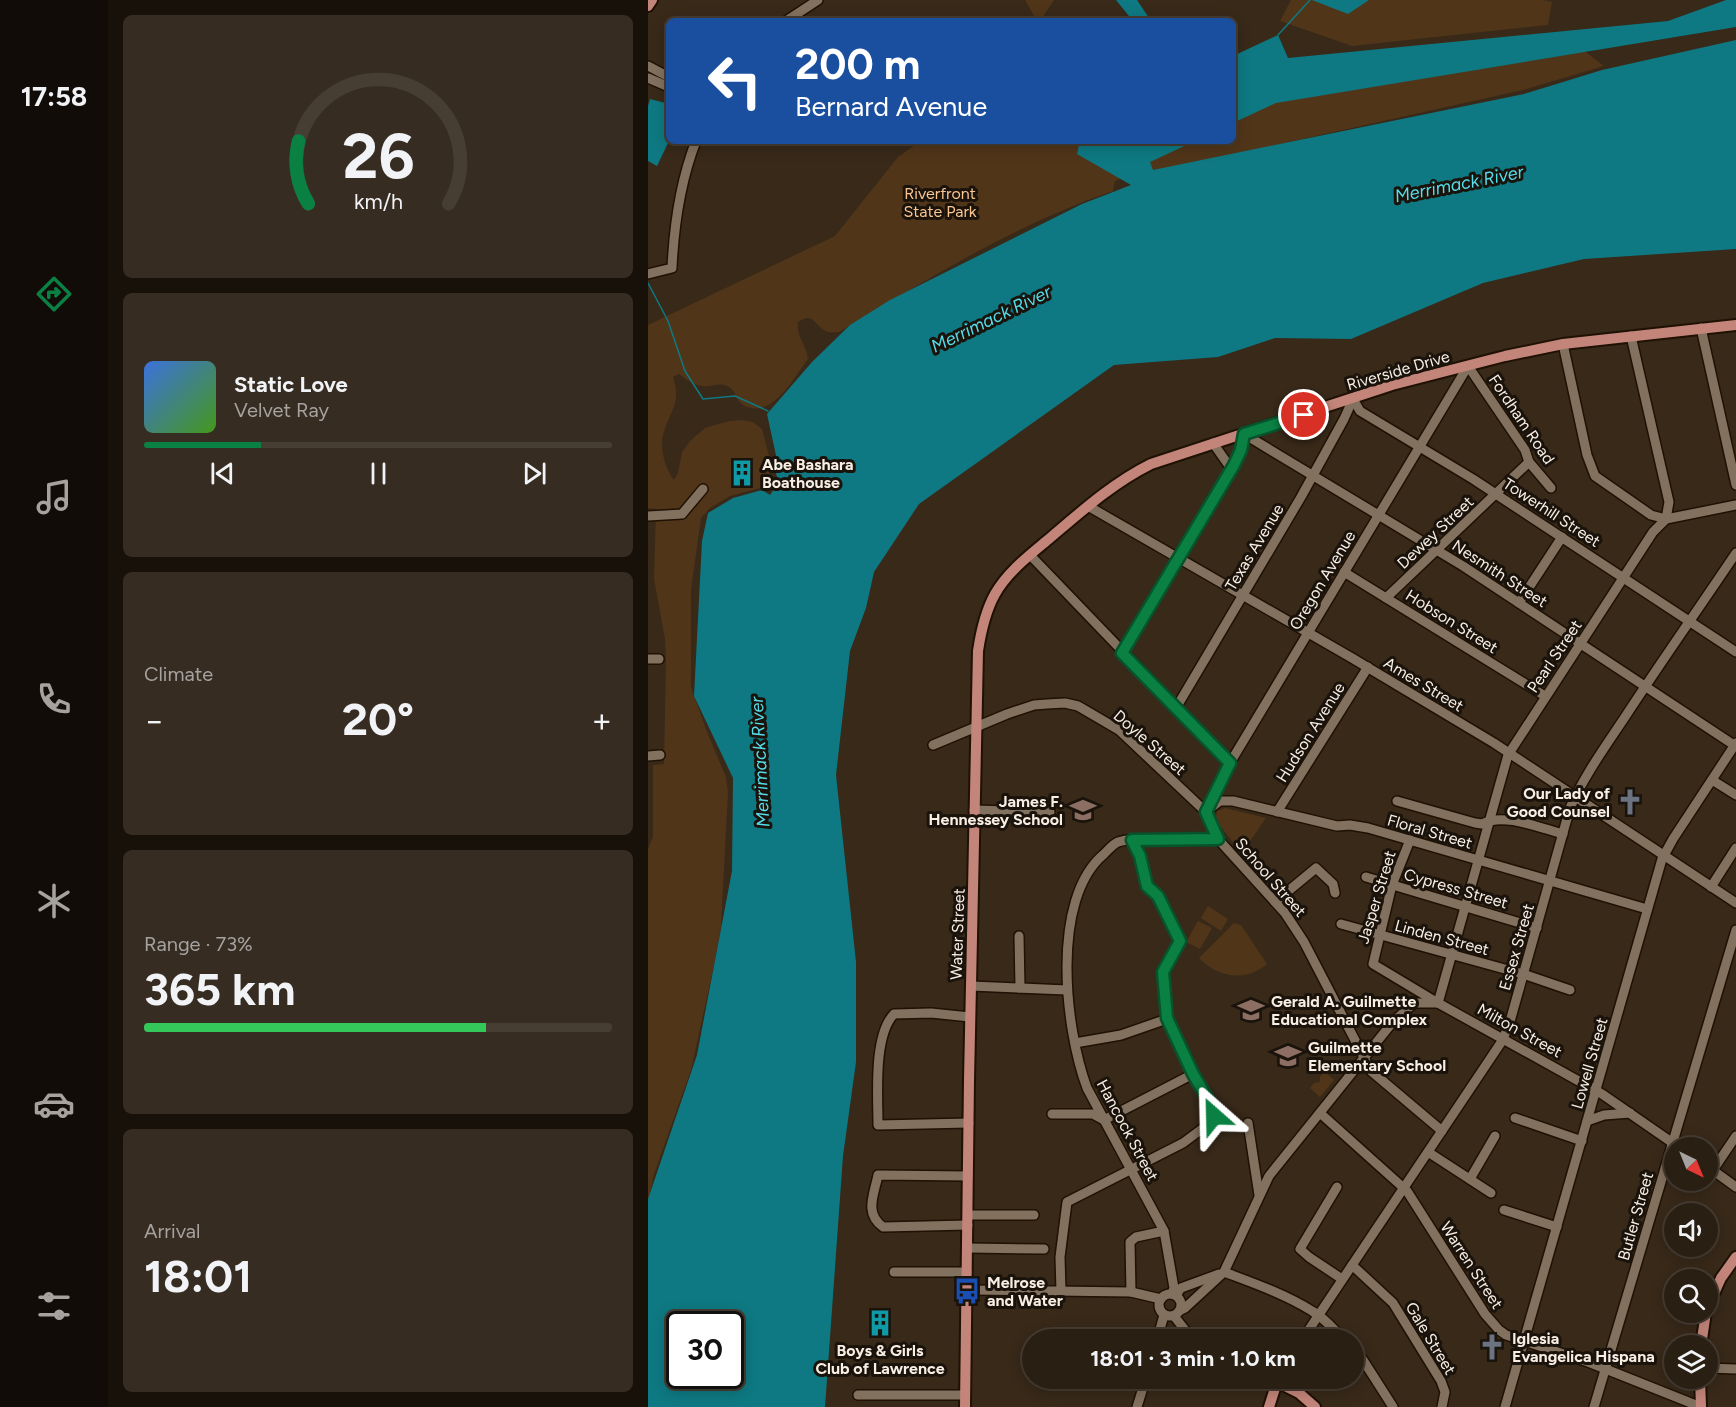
<!DOCTYPE html>
<html lang="en">
<head>
<meta charset="utf-8">
<style>
  :root { --surface:#2a1f13; --page:#362c21; --text:#f1f3f6; --muted:#a5a2a0; --line:#463d33; --accent:#0b8043 }
  body { margin:0; font-family:Figtree,sans-serif; background:var(--page); color:var(--text); height:100vh; display:flex; flex-direction:column; font-size:22px; white-space:nowrap }
  * { box-sizing:border-box; margin:0 }
  p { font-size:20px; color:var(--muted) }
  .icon { flex:none; width:33px; height:33px; fill:none; stroke:currentColor; stroke-width:2; stroke-linecap:round; stroke-linejoin:round }
  .map { position:relative; flex:1; overflow:hidden }
  .side { display:flex; flex-direction:column; gap:15px; padding:15px; background:#17110a; width:540px }
  .side>* { flex:none }
  .hud { position:absolute; left:18px; top:18px; width:570px; height:126px; border-radius:9px; box-shadow:0 3px 15px #0003,0 0 0 2px var(--line); background:#1a4fa0; color:#fff; overflow:hidden }
  .needle { width:39px; rotate:137deg }
  .tools { position:absolute; left:1016px; top:1137px; display:grid; gap:12px }
  .tools a { display:grid; place-items:center; width:54px; height:54px; border-radius:50%; background:var(--surface); box-shadow:0 3px 15px #0003,0 0 0 2px var(--line); font-size:30px }
  .speed { position:absolute; left:18px; top:1311px; display:flex; gap:12px; font-size:30px; font-weight:700; text-align:center }
  .speed>* { display:grid; place-content:center; width:78px; height:78px; border-radius:50%; background:var(--surface); box-shadow:0 3px 15px #0003,0 0 0 2px var(--line); line-height:1 }
  .speed .limit { border:3px solid #111; border-radius:9px; background:#fff; color:#111 }
  .pin { position:absolute; display:grid; place-items:center; width:51px; height:51px; color:#fff; margin:-26px; border:3px solid #fff; border-radius:50%; box-shadow:0 2px 6px #0007 }
  .me { position:absolute; width:66px; margin:-33px; rotate:335deg; stroke-linejoin:round; filter:drop-shadow(0 0 4px #0008) }
  .turn { display:flex; align-items:center; gap:21px; height:126px; padding:0 30px; font-size:27px }
  .turn .icon { width:78px; height:78px; stroke-width:2.5 }
  .turn b { display:block; font-size:42px; line-height:51px }
  .big { font-size:45px; font-weight:700; line-height:1.1 }
  .side .card { flex:1; display:flex; flex-direction:column; justify-content:center; gap:9px; min-width:0; padding:0 21px; border-radius:9px; background:var(--page) }
  .side .dial { align-items:center; gap:0 }
  .dial svg { height:156px; overflow:visible; fill:none; stroke:var(--line); stroke-width:7; stroke-linecap:round; text-anchor:middle }
  .dial text { fill:var(--text); stroke:none }
  .song { display:flex; align-items:center; gap:18px }
  .cover { width:72px; height:72px; border-radius:9px; background:linear-gradient(135deg,hsl(220 70% 55%),hsl(100 70% 35%)) }
  .played { height:6px; border-radius:3px; background:linear-gradient(90deg,var(--accent) 25%,var(--line) 25%) }
  .keys { display:flex; justify-content:space-around; direction:ltr }
  .heat { display:flex; justify-content:space-between; align-items:center; font-size:33px; direction:ltr }
  .charge { height:9px; border-radius:4px; background:linear-gradient(90deg,#34c759 73%,var(--line) 0) }
  .trip { position:absolute; left:374px; top:1329px; width:342px; height:60px; border-radius:30px; background:var(--surface); box-shadow:0 3px 15px #0003,0 0 0 2px var(--line); font-weight:700; line-height:60px; text-align:center }
  main { display:flex; flex:1; min-height:0 }
  .tab-bar { display:flex; flex-direction:column; width:108px; justify-content:space-around; align-items:center; background:#110c08; color:var(--muted) }
  .tab-bar .icon { width:42px; height:42px }
  .tab-bar .active { color:var(--accent) }
  .tab-bar b { font-size:27px; color:var(--text) }
  .map>svg:first-child { display:block }
  .green { fill:#503519 }
  .water { fill:#0e7982; fill-rule:evenodd }
  .lines { fill:none; stroke-linecap:round; stroke-linejoin:round }
  .stream { stroke:#0e7982; stroke-width:1.5 }
  .minor-casing { stroke:#1f1103; stroke-width:12 }
  .major-casing { stroke:#1f1103; stroke-width:14 }
  .minor { stroke:#83715f; stroke-width:9 }
  .major { stroke:#c3857a; stroke-width:10 }
  .route-casing { stroke:#07532c; stroke-width:15 }
  .route { stroke:#0b8043; stroke-width:10 }
  .labels { text-anchor:middle; stroke-width:6; stroke-linejoin:round; paint-order:stroke }
  .park-label { font-size:16px; fill:#fbc58f; stroke:#1a130c }
  .street-label { font-size:16px; fill:#f8eee4; stroke:#1a130c }
  .poi-label { font-size:16px; font-weight:bold; fill:#f8eee4; stroke:#1a130c; text-anchor:start }
  .water-label { font-size:18px; font-style:italic; fill:#54dce9; stroke:#1a130c }
</style>
</head>
<body>
<main>
<nav class="tab-bar">
<b>17:58</b>
<svg class="icon active" aria-label="directions" viewBox="0 0 24 24"><path d="M12 3l9 9-9 9-9-9zM9 14v-3h6M13 9l2 2-2 2"/></svg>
<svg class="icon" aria-label="music" viewBox="0 0 24 24"><path d="M9 18V5l10-2v13"/><circle cx="6" cy="18" r="3"/><circle cx="16" cy="16" r="3"/></svg>
<svg class="icon" aria-label="phone" viewBox="0 0 24 24"><path d="M5 4h4l2 5-3 2q2 4 5 5l2-3 5 2v4C11 20 4 13 5 4z"/></svg>
<svg class="icon" aria-label="climate" viewBox="0 0 24 24"><path d="M12 3v18M4 7l16 10M4 17L20 7"/></svg>
<svg class="icon" aria-label="car" viewBox="0 0 24 24"><path d="M5 17H2v-5l4-1 3-4h7l3 4 3 1v5h-3M9 17h6M6 11h13"/><circle cx="7" cy="17" r="2"/><circle cx="17" cy="17" r="2"/></svg>
<svg class="icon" aria-label="filters" viewBox="0 0 24 24"><path d="M4 7h16M4 17h16"/><circle cx="9" cy="7" r="2"/><circle cx="15" cy="17" r="2"/></svg>
</nav>
<section class="side">
<div class="card dial"><svg viewBox="0 0 100 80">
<path d="M14 69A42 42 0 1 1 86 69"/>
<path d="M14 69A42 42 0 0 1 9 37" stroke="#0b8043"/>
<text x="50" y="56" font-size="32" font-weight="700">26</text>
<text x="50" y="72" font-size="11">km/h</text>
</svg></div>
<div class="card">
<div class="song"><i class="cover"></i><div><b>Static Love</b><p>Velvet Ray</p></div></div>
<div class="played"></div>
<div class="keys"><svg class="icon" aria-label="previous" viewBox="0 0 24 24"><path d="M18 5L8 12l10 7zM5 5v14"/></svg><svg class="icon" aria-label="pause" viewBox="0 0 24 24"><path d="M8 5v14M16 5v14"/></svg><svg class="icon" aria-label="next" viewBox="0 0 24 24"><path d="M6 5l10 7-10 7zM19 5v14"/></svg></div>
</div>
<div class="card"><p>Climate</p>
<div class="heat"><a>−</a><b class="big">20°</b><a>+</a></div>
</div>
<div class="card"><p>Range · 73%</p><b class="big">365 km</b><div class="charge"></div></div>
<div class="card"><p>Arrival</p><b class="big">18:01</b></div>
</section>
<div class="map">
<svg width="1088" height="1407" viewBox="0 0 1088 1407">
  <rect width="100%" height="100%" fill="#382919"/>
  <g class="green">
    <polygon points="377,0 406,0 392,21 389,21"/>
    <polygon points="643,0 895,0 904,2 900,25 704,46 632,21"/>
    <path d="M916 35 956 66 875 90 533 166 486 174 467 181 465 191C366 225 280 279 191 332 187 332 183 333 180 332 167 328 166 310 150 322 148 337 158 344 160 359 146 377 125 419 97 406 86 400 89 390 79 386 72 383 68 385 61 386 49 388 39 380 31 374L25 377C34 404 21 412 15 435 11 448 18 470 26 480L30 473 34 452 42 441 57 428 81 421 94 420 105 422 114 429 122 460V472L116 487 82 496 62 508 53 518 43 590V687L59 732 78 777 80 792 73 926 66 965 43 1070 6 1174 0 1202V849L5 837V765L16 764 18 659 17 639 6 579 8 509 0 508V325L187 236 250 157 273 141H585V65Z"/>
    <polygon points="577,808 618,818 594,853 567,820 569,811"/>
    <polygon points="560,906 580,919 573,931 553,918"/>
    <polygon points="550,921 564,928 552,949 538,942"/>
    <path d="M586 923 593 925 619 964C598 982 570 978 551 958Z"/>
    <polygon points="676,1071 686,1080 672,1097 662,1088 666,1083 672,1082 672,1077"/>
  </g>
  <g class="water">
    <polygon points="468,0 489,0 503,21 485,21"/>
    <polygon points="664,0 721,0 700,14"/>
    <polygon points="1078,0 1088,0 1088,27 628,103 585,123 585,56 630,35 640,58 1020,21"/>
    <path d="M1088 40V249L936 259 835 283 703 339 627 338 570 357 466 365 271 504 226 572 218 608 202 651 188 775 208 962V1062L195 1156 177 1407H0V1199L49 1055 84 871 85 778 46 696 54 541 60 513 85 498 114 490 122 495 131 482 127 471 129 460 119 414 164 362 202 325 242 300 434 204 483 185 429 154 432 141H547L502 162 505 170 876 94 954 70ZM82 1324V1376H32V1324Z"/>
    <polygon points="2,99 21,104 21,141 9,166 0,161 0,106"/>
  </g>
  <g class="lines">
    <g class="stream">
      <polyline points="630,35 662,0"/>
      <polyline points="0,283 20,321 37,371 55,399 87,396 120,411"/>
    </g>
    <g class="minor-casing">
      <g id="minor">
        <polyline points="138,21 170,0"/>
        <polyline points="0,66 21,77"/>
        <polyline points="0,78 21,87"/>
        <path d="M0 274 24 268C26 225 32 182 48 141"/>
        <polyline points="1053,328 1088,485"/>
        <polyline points="915,344 939,455 947,476 1003,515 1018,519 1088,505"/>
        <polyline points="705,399 712,411 825,479 1088,652"/>
        <polyline points="565,443 584,470"/>
        <polyline points="440,506 704,658 846,743 1088,903"/>
        <polyline points="0,516 34,514 55,489"/>
        <polyline points="382,555 582,763"/>
        <polyline points="696,572 897,696"/>
        <polyline points="738,598 881,462"/>
        <polyline points="871,603 914,537"/>
        <polyline points="475,653 587,465 593,450 596,434 815,566 1086,745"/>
        <polyline points="0,659 11,659"/>
        <polyline points="528,708 653,497 696,419 705,399"/>
        <polyline points="285,745 359,714 386,705 399,704 417,703 430,706 471,730 558,812 570,839 637,913 656,942 723,1071 794,1131"/>
        <polyline points="0,756 12,755"/>
        <polyline points="1064,780 1088,795"/>
        <path d="M749 801 827 823 834 824C855 812 892 828 915 834"/>
        <polyline points="326,810 402,812"/>
        <polyline points="560,810 572,801 585,801 689,826 702,825 720,828 999,909"/>
        <polyline points="558,812 582,763 820,366 877,450 881,462 903,488"/>
        <polyline points="629,812 720,667"/>
        <polyline points="762,840 744,885 725,964 790,1003 954,1094 1032,1148"/>
        <polyline points="718,877 889,928"/>
        <polyline points="1063,887 1088,848"/>
        <polyline points="627,902 668,868 685,884 687,893"/>
        <polyline points="693,924 875,974 922,990"/>
        <polyline points="371,936 372,988"/>
        <polyline points="323,986 419,990"/>
        <polyline points="427,1043 473,1035 519,1019"/>
        <polyline points="672,1113 759,1191 837,1314 851,1330 858,1335 940,1362 1053,1407"/>
        <polyline points="404,1114 445,1114 456,1120 545,1074"/>
        <polyline points="867,1118 934,1141"/>
        <polyline points="939,1121 956,1115 982,1113"/>
        <path d="M321 1123 230 1125C230 1096 225 1036 246 1014L283 1013 322 1017"/>
        <polyline points="600,1123 611,1195"/>
        <polyline points="780,1152 843,1193"/>
        <polyline points="1059,1166 1088,1187"/>
        <polyline points="1065,1170 1088,1136"/>
        <polyline points="822,1179 847,1136"/>
        <polyline points="689,1187 652,1249 661,1257 694,1279"/>
        <polyline points="856,1210 909,1227"/>
        <polyline points="320,1215 386,1215"/>
        <path d="M320 1225 235 1227C216 1213 226 1195 230 1175L320 1176"/>
        <polyline points="320,1248 396,1249"/>
        <polyline points="704,1265 745,1303 793,1381 797,1392 794,1407"/>
        <polyline points="246,1272 319,1272"/>
        <path d="M576 1272C605 1283 637 1294 664 1311 676 1318 686 1329 696 1340"/>
        <polyline points="319,1290 483,1292 513,1299"/>
        <polyline points="413,1291 412,1257 419,1202 535,1143 562,1123 566,1116 564,1106 545,1074 519,1019 515,972 532,941 510,896 499,886 492,856 484,840"/>
        <polyline points="483,1292 482,1242 488,1237 516,1231"/>
        <circle cx="522" cy="1305" r="11"/>
        <path d="M524 1294 526 1288 516 1231 439 1088C417 1029 402 899 456 854 460 850 465 844 470 842 484 837 501 841 515 841 534 840 552 839 570 839"/>
        <polyline points="528,1295 533,1288 571,1274"/>
        <polyline points="533,1310 537,1308 576,1272 621,1176 744,1023 766,1003 790,1003 860,755 1005,532 1018,519 1021,502 983,336"/>
        <polyline points="526,1316 537,1330 548,1340"/>
        <polyline points="509,1340 516,1315"/>
        <path d="M654 1340 854 1041 861 1025 922 808C936 776 957 747 977 717 1013 662 1051 608 1088 553"/>
        <polyline points="705,1349 715,1360 745,1407"/>
        <polyline points="1059,1368 1088,1369"/>
        <polyline points="210,1395 317,1395"/>
        <polyline points="489,1407 498,1378"/>
        <polyline points="857,1407 1014,859 1025,839 1088,743"/>
        <polyline points="946,1407 1088,930"/>
      </g>
    </g>
    <g class="major-casing">
      <g id="major">
        <polyline points="0,6 4,0"/>
        <polyline points="1059,1309 1073,1278 1088,1257"/>
        <polyline points="1053,1346 1058,1312"/>
        <polyline points="1052,1378 1053,1407"/>
        <path d="M317 1407 321 1080 330 651C333 631 337 612 347 594 360 571 383 554 402 538 435 510 465 483 503 464L744 385 857 356 915 344 1088 325"/>
        <polyline points="621,1407 629,1382 651,1393 667,1407"/>
      </g>
    </g>
    <use href="#minor" class="minor"/>
    <use href="#major" class="major"/>
  </g>
  <g class="lines">
    <g class="route-casing">
      <polyline id="route" points="566,1116 564,1106 545,1074 519,1018 515,972 532,941 510,896 499,886 492,856 484,840 570,839 558,812 582,763 474,653 586,465 593,450 596,434 656,415"/>
    </g>
    <use href="#route" class="route"/>
  </g>
  <defs>
    <g id="building-bare" transform="scale(2.07)"><path d="M-4-6H4V6H1V3H-1V6H-4ZM-2.5-4.3h1.7v1.8h-1.7ZM.8-4.3h1.7v1.8H.8ZM-2.5-1h1.7V.8h-1.7ZM.8-1h1.7V.8H.8Z" fill="#0f9aa8" stroke="#1a130c" stroke-width="2.5" paint-order="stroke"/></g>
    <g id="church-bare" transform="scale(2.07)"><path d="M-1.2-6h2.4v3.5h3.3v2.4h-3.3V6h-2.4V-.1h-3.3v-2.4h3.3Z" fill="#6b7280" stroke="#1a130c" stroke-width="2.5" paint-order="stroke"/></g>
    <g id="school-bare" transform="scale(2.07)"><path d="M0-5L7-2L0 1L-7-2ZM-4 1L0 2.5L4 1V4Q0 6-4 4Z" fill="#8d6e63" stroke="#1a130c" stroke-width="2.5" paint-order="stroke"/></g>
    <g id="bus-bare" transform="scale(2.07)"><path d="M-5-6H5V4H4V6H2V4H-2V6H-4V4H-5ZM-3.5-4V0h7V-4ZM-3.5 1.2v1.5H-2V1.2ZM2 1.2v1.5H3.5V1.2Z" fill="#1a4fb4" stroke="#1a130c" stroke-width="2.5" paint-order="stroke"/></g>
  </defs>
  <g fill-rule="evenodd">
    <use href="#building-bare" x="94" y="473"/>
    <use href="#church-bare" x="982" y="802"/>
    <use href="#school-bare" x="435" y="810"/>
    <use href="#school-bare" x="603" y="1010"/>
    <use href="#school-bare" x="640" y="1056"/>
    <use href="#bus-bare" x="319" y="1291"/>
    <use href="#building-bare" x="232" y="1323"/>
    <use href="#church-bare" x="844" y="1347"/>
  </g>
  <g class="labels">
    <g class="park-label">
      <text x="292" y="199">Riverfront<tspan x="292" dy="18">State Park</tspan></text>
    </g>
    <g class="street-label">
      <text transform="translate(750 370) rotate(-16)" y="6">Riverside Drive</text>
      <text transform="translate(874 419) rotate(56)" y="6">Fordham Road</text>
      <text transform="translate(904 512) rotate(33)" y="6">Towerhill Street</text>
      <text transform="translate(787 532) rotate(-43)" y="6">Dewey Street</text>
      <text transform="translate(606 547) rotate(-59)" y="6">Texas Avenue</text>
      <text transform="translate(852 573) rotate(33)" y="6">Nesmith Street</text>
      <text transform="translate(674 580) rotate(-59)" y="6">Oregon Avenue</text>
      <text transform="translate(804 621) rotate(32)" y="6">Hobson Street</text>
      <text transform="translate(906 656) rotate(-56)" y="6">Pearl Street</text>
      <text transform="translate(776 684) rotate(31)" y="6">Ames Street</text>
      <text transform="translate(662 732) rotate(-58)" y="6">Hudson Avenue</text>
      <text transform="translate(502 742) rotate(41)" y="6">Doyle Street</text>
      <text transform="translate(782 831) rotate(16)" y="6">Floral Street</text>
      <text transform="translate(623 877) rotate(49)" y="6">School Street</text>
      <text transform="translate(808 888) rotate(16)" y="6">Cypress Street</text>
      <text transform="translate(728 897) rotate(-73)" y="6">Jasper Street</text>
      <text transform="translate(309 934) rotate(-88)" y="6">Water Street</text>
      <text transform="translate(794 937) rotate(15)" y="6">Linden Street</text>
      <text transform="translate(868 947) rotate(-74)" y="6">Essex Street</text>
      <text transform="translate(872 1030) rotate(29)" y="6">Milton Street</text>
      <text transform="translate(941 1063) rotate(-74)" y="6">Lowell Street</text>
      <text transform="translate(480 1130) rotate(62)" y="6">Hancock Street</text>
      <text transform="translate(987 1216) rotate(-74)" y="6">Butler Street</text>
      <text transform="translate(824 1265) rotate(57)" y="6">Warren Street</text>
      <text transform="translate(783 1338) rotate(59)" y="6">Gale Street</text>
    </g>
    <g class="poi-label">
      <text x="114" y="470">Abe Bashara<tspan x="114" dy="18">Boathouse</tspan></text>
      <text x="962" y="799" text-anchor="end">Our Lady of<tspan x="962" dy="18">Good Counsel</tspan></text>
      <text x="415" y="807" text-anchor="end">James F.<tspan x="415" dy="18">Hennessey School</tspan></text>
      <text x="623" y="1007">Gerald A. Guilmette<tspan x="623" dy="18">Educational Complex</tspan></text>
      <text x="660" y="1053">Guilmette<tspan x="660" dy="18">Elementary School</tspan></text>
      <text x="339" y="1288">Melrose<tspan x="339" dy="18">and Water</tspan></text>
      <text x="864" y="1344">Iglesia<tspan x="864" dy="18">Evangelica Hispana</tspan></text>
      <text x="232" y="1356" text-anchor="middle">Boys &amp; Girls<tspan x="232" dy="18">Club of Lawrence</tspan></text>
    </g>
    <g class="water-label">
      <text transform="translate(811 184) rotate(-11)" y="6">Merrimack River</text>
      <text transform="translate(343 319) rotate(-26)" y="6">Merrimack River</text>
      <text transform="translate(112 762) rotate(-93)" y="6">Merrimack River</text>
    </g>
  </g>
</svg>
<div class="tools">
<a><svg class="needle" viewBox="-14 -14 28 28"><path d="M0-13l5 13h-10z" fill="#e53935"/><path d="M0 13l5-13h-10z" fill="#a5a2a0"/></svg></a>
<a><svg class="icon" aria-label="sound" viewBox="0 0 24 24"><path d="M4 9h4l5-4v14l-5-4H4zM17 9q2 3 0 6"/></svg></a>
<a><svg class="icon" aria-label="search" viewBox="0 0 24 24"><circle cx="10" cy="10" r="6"/><path d="M15 15l6 6"/></svg></a>
<a><svg class="icon" aria-label="layers" viewBox="0 0 24 24"><path d="M12 4l9 5-9 5-9-5zM3 14l9 5 9-5"/></svg></a>
</div>
<div class="speed"><div class="limit">30</div></div>
<div class="pin" style="left:656px;top:415px;background:#d93025"><svg class="icon" aria-label="arrive" viewBox="0 0 24 24"><path d="M6 21V4h12l-3 4 3 4H6"/></svg></div>
<svg class="me" style="left:566px;top:1116px" viewBox="-20 -20 40 40"><path d="M0-17L14 15 0 8-14 15z" fill="#0b8043" stroke="#fff" stroke-width="4"/></svg>
<div class="trip">18:01 · 3 min · 1.0 km</div>
<div class="hud">
<div class="turn"><svg class="icon" aria-label="left" viewBox="0 0 24 24"><path d="M17 20v-9H6M10 6l-5 5 5 5"/></svg><div><b>200 m</b>Bernard Avenue</div></div>
</div>
</div>
</main>
</body>
</html>
